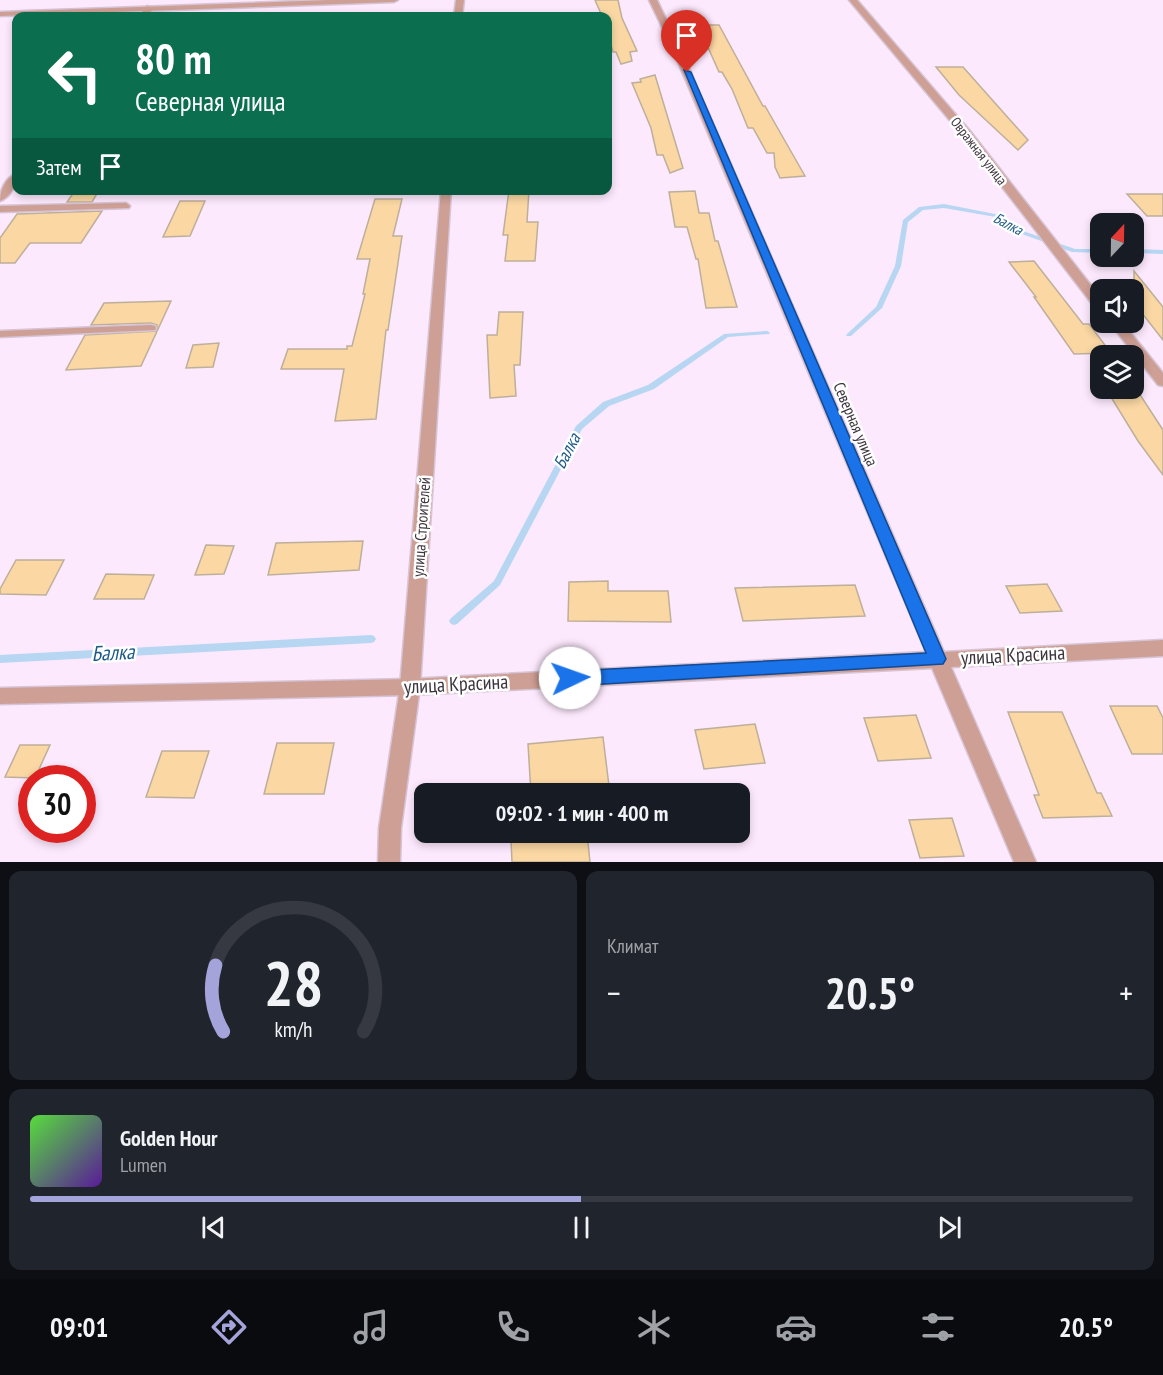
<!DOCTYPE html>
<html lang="ru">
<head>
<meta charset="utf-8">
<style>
  :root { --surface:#171b24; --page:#20242c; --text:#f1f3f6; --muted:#9ea1a6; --line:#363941; --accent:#a4a3da }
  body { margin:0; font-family:"PT Sans Narrow",sans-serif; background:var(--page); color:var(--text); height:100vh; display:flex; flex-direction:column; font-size:22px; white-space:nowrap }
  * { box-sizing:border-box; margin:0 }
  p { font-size:20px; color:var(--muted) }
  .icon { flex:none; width:33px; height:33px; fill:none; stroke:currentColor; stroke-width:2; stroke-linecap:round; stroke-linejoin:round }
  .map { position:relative; height:862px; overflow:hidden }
  .drawer { display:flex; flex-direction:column; gap:9px; padding:9px; background:#0d0f14; flex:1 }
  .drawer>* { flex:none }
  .top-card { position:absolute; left:12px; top:12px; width:600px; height:183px; border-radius:12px; box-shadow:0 3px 9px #0003; background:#0b6e4f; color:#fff; overflow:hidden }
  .needle { width:39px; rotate:22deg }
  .tools { position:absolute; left:1090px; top:213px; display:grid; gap:12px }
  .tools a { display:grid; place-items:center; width:54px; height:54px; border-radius:12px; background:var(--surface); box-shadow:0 3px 9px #0003; font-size:30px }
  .speed { position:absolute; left:18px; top:765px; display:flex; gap:12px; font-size:30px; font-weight:700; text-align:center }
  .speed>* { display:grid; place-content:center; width:78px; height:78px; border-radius:50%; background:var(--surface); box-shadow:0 3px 9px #0003; line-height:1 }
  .speed .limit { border:9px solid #d22; background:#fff; color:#111 }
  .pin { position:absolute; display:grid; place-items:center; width:51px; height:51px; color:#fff; margin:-62px -26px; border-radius:50% 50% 50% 0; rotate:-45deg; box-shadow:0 0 6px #0007 }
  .pin .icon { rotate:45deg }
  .me { position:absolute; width:66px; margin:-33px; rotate:87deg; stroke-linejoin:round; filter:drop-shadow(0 0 4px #0008) }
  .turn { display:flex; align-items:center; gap:21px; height:126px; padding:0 24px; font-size:27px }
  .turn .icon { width:78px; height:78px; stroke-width:2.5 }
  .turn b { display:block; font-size:42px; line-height:51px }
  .then { display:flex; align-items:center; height:57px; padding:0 24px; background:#0003; gap:12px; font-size:22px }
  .big { font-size:45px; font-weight:600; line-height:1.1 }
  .drawer .card { flex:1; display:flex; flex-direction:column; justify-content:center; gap:9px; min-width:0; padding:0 21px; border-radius:12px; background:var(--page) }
  .drawer .dial { align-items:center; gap:0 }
  .dial svg { height:156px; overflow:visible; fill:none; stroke:var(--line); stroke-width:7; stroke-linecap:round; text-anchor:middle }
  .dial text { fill:var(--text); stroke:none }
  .song { display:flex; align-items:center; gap:18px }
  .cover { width:72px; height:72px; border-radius:9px; background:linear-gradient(135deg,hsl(110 70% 55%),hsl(270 70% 35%)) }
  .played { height:6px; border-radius:3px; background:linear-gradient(90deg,var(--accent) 50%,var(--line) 50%) }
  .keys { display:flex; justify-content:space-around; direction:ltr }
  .heat { display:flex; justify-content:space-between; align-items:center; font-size:33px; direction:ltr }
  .drawer .tiles { flex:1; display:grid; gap:9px; grid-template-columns:1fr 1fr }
  .card:last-child { grid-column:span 2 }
  .trip { position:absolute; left:414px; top:783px; width:336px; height:60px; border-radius:12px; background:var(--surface); box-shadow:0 3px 9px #0003; font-weight:600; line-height:60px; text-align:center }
  .menu { display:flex; height:96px; justify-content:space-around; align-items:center; background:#090b0e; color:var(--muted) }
  .menu .icon { width:42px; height:42px }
  .menu .current { color:var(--accent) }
  .menu b { font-size:27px; color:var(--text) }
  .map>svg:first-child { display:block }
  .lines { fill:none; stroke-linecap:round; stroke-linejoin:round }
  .stream { fill:#b6d6f2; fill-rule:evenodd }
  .building { fill:#fad7a3; stroke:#beaf9b; stroke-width:1.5 }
  .service-casing { stroke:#d7c5d7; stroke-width:3 }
  .minor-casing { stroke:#d7c5d7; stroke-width:3 }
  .tertiary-casing { stroke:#d7c5d7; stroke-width:3 }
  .service { fill:#ce9f94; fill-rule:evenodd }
  .minor { fill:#ce9f94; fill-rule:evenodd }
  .tertiary { fill:#ce9f94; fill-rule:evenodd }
  .route { fill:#1a73e8; stroke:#114b97; stroke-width:1.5 }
  .labels { text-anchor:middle; stroke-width:5; stroke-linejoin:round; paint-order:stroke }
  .far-street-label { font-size:14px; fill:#3d353d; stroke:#fefefe }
  .far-water-label { font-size:15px; font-style:italic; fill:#1c5a87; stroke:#fefefe }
  .street-label { font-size:16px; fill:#3d353d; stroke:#fefefe }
  .water-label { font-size:18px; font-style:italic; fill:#1c5a87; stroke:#fefefe }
  .near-street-label { font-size:20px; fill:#3d353d; stroke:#fefefe }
  .near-water-label { font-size:21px; font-style:italic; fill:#1c5a87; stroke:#fefefe }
</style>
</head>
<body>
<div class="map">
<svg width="1163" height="862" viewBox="0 0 1163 862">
  <rect width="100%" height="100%" fill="#fde9fd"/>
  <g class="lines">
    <g class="stream">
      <polygon points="944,204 1000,215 1026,232 1075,249 1101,249 1101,253 1072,252 1022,234 996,217 944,208 923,210 908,222 901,266 882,308 851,336 847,336 846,335 847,334 876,307 895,266 903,220 919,207"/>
      <polygon points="1134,249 1163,250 1163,254 1134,253"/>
      <polygon points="767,331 769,332 770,333 769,334 728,337 654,389 609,406 582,429 500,585 457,624 454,625 451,624 449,621 451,618 494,581 576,426 603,402 648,385 724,334"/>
      <polygon points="371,635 374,636 376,639 374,642 371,643 0,663 0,655"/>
    </g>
  </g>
  <g class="building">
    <polygon points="595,0 618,0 622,18 637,51 630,52 632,61 621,64 616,52 613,52 608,34 608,16 602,16"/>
    <polygon points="698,25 719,25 763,106 765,106 805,176 780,178 775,167 774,153 767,153 753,128 748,128 732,89 722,72 719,72"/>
    <polygon points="936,67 963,67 1028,140 1018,150 959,95"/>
    <polygon points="655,75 683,168 670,173 663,155 657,155 651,128 632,83 641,82 640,79"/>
    <polygon points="509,190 529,190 527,222 538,222 535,261 505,261 508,235 503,235"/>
    <polygon points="695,191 699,213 709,213 715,241 718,241 737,307 706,308 698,259 696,259 687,227 675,227 669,192"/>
    <polygon points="74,192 98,192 92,202 67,202"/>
    <polygon points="1127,194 1163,194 1163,216 1147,216"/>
    <polygon points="375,199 402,199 393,236 402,236 388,330 386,330 376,419 335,421 344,369 281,369 288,349 347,349 347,346 352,346 365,294 363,294 370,259 357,259"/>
    <polygon points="180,201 205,201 190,236 163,237"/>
    <polygon points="102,211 81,243 30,243 15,263 0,263 0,238 17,214"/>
    <polygon points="1034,261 1083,324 1089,324 1111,353 1074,354 1034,297 1036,297 1009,262"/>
    <polygon points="1134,271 1163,307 1163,340 1134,303"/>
    <polygon points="171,301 141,366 66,370 85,335 157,331 157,325 151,323 91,325 104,303"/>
    <polygon points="499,312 523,312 520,365 514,365 516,396 490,398 487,335 497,335"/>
    <polygon points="219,343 213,367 186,368 193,345"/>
    <polygon points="1106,389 1137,390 1163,430 1163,475 1138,441"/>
    <polygon points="363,541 359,570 268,575 276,543"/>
    <polygon points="206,545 234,546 224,574 195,575"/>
    <polygon points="16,560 64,560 46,595 0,594 0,589"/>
    <polygon points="106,574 154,575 144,599 94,599"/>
    <polygon points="608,581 608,591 668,591 671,622 568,621 569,582"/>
    <polygon points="1047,584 1062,611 1020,613 1006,586"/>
    <polygon points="855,585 865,616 743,621 735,588"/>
    <polygon points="1110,706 1157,706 1163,718 1163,754 1132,754"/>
    <polygon points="1008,712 1062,712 1097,793 1101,793 1112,816 1043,818 1034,795 1039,795"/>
    <polygon points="916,715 931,758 878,761 864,718"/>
    <polygon points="755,724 765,763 704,769 695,730"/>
    <polygon points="603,737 610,794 531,794 528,744"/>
    <polygon points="277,743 334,743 324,794 264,794"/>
    <polygon points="20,745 50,745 35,778 5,777"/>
    <polygon points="162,751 209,751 194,798 146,797"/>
    <polygon points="952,818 964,856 920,858 909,820"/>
    <polygon points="587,833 590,862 512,862 511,840"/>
  </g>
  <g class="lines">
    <g class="service-casing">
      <g id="service">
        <polygon points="126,203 130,206 129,208 0,212 0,206"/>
        <polygon points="151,325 155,326 156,328 155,330 0,337 0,331"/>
      </g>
    </g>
    <g class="minor-casing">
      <g id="minor">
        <polygon points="649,0 657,0 681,50 944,652 1163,640 1163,656 951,667 1036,862 1014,862 932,668 410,695 0,704 0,688 410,679 926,652 673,50"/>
        <polygon points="849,0 857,0 970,131 1101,298 1101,310 1096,309 962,135"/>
        <polygon points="147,6 154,8 147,16 139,16"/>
        <path d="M16 174C17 184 11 197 0 201 0 190 5 178 16 174Z"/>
        <polygon points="1109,322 1122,322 1163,373 1163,386 1158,385"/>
      </g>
    </g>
    <g class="tertiary-casing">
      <g id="tertiary">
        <polygon points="329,0 398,0 394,2 0,16 0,12"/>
        <polygon points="456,0 464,0 462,16 454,16"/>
        <polygon points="441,190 451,190 420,687 401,828 400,862 378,862 379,828 400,687"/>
      </g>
    </g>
    <use href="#service" class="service"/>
    <use href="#minor" class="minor"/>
    <use href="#tertiary" class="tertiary"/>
  </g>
  <polygon class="route" points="684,70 691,72 946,659 943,664 570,686 564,683 562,678 564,673 570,671 926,653"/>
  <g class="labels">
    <g class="far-street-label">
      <text transform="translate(979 151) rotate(52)" y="5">Овражная улица</text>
    </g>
    <g class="far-water-label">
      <text transform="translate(1008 224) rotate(28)" y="5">Балка</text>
    </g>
    <g class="street-label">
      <text transform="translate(856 424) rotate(67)" y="6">Северная улица</text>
      <text transform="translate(421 527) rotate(-86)" y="6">улица Строителей</text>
    </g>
    <g class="water-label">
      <text transform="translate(567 451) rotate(-62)" y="6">Балка</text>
    </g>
    <g class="near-street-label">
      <text transform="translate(1013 655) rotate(-3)" y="7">улица Красина</text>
      <text transform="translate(456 684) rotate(-3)" y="7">улица Красина</text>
    </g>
    <g class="near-water-label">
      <text transform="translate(113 653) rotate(-3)" y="7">Балка</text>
    </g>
  </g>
</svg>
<div class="tools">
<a><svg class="needle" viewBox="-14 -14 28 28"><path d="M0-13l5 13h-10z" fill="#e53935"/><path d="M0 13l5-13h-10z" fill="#9ea1a6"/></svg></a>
<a><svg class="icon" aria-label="sound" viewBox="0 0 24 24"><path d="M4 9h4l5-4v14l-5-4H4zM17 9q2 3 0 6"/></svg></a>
<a><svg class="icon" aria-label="layers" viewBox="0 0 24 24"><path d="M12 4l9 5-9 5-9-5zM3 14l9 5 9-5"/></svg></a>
</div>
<div class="speed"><div class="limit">30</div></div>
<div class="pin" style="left:687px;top:72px;background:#d93025"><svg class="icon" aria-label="arrive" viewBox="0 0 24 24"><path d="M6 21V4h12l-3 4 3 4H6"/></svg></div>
<svg class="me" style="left:570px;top:678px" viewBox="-20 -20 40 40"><circle r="19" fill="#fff"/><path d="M0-13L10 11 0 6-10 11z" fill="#1a73e8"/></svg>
<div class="trip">09:02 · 1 мин · 400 m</div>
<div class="top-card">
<div class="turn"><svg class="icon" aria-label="left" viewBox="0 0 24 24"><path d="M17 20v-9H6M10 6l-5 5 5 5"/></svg><div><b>80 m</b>Северная улица</div></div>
<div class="then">Затем<svg class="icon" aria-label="arrive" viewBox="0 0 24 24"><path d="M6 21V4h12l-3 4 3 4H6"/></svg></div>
</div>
</div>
<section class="drawer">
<div class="tiles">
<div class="card dial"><svg viewBox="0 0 100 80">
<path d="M14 69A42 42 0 1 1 86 69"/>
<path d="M14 69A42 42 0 0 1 10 35" stroke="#a4a3da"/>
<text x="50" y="56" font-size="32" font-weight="700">28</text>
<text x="50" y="72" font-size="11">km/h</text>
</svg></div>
<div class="card"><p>Климат</p>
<div class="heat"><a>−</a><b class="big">20.5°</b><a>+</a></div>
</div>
<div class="card">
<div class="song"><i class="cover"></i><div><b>Golden Hour</b><p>Lumen</p></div></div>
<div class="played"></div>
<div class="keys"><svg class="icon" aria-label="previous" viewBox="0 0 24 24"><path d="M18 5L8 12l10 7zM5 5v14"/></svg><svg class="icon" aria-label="pause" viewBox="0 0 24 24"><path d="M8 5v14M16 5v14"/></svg><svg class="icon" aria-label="next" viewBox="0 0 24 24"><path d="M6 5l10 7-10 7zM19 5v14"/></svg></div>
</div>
</div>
</section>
<nav class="menu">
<b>09:01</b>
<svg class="icon current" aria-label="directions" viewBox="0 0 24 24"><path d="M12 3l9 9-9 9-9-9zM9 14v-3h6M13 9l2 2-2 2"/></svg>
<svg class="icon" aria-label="music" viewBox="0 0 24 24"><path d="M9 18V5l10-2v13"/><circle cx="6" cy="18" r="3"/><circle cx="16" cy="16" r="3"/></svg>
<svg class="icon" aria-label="phone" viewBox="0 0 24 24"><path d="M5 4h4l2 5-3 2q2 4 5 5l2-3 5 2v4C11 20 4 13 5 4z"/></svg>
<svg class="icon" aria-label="climate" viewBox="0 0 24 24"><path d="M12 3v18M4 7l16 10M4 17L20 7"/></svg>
<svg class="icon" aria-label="car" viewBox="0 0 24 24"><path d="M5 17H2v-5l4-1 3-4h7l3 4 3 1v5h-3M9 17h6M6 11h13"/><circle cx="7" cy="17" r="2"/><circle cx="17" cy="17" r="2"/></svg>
<svg class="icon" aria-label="filters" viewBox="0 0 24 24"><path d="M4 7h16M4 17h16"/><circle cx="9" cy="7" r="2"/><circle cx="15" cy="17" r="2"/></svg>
<b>20.5°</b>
</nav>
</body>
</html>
